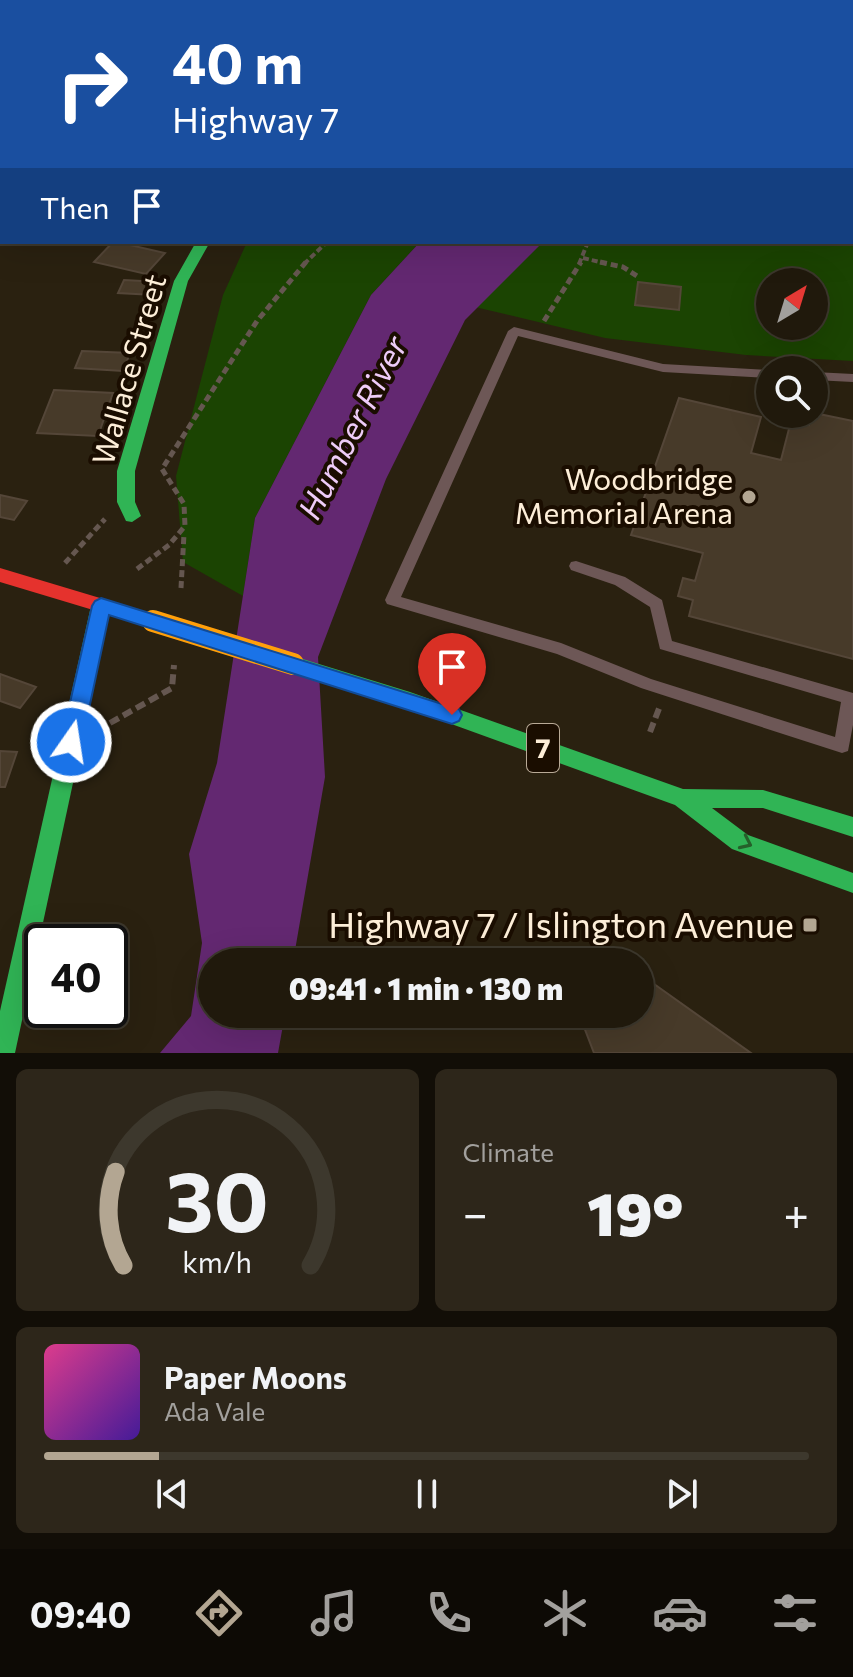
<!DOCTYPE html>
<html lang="en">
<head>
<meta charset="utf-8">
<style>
  :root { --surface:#20190c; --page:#2d261a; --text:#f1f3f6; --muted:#a2a09d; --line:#3d382d; --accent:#b3a692 }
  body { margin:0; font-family:Commissioner,sans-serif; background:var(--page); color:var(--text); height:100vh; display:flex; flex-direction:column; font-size:30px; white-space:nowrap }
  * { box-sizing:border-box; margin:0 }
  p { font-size:26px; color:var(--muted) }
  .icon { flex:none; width:44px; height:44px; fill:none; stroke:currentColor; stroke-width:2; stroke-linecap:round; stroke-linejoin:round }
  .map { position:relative; height:1053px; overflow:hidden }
  .details { display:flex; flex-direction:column; gap:16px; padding:16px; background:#120e07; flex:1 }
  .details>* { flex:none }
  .guide { position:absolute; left:0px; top:0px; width:854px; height:244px; box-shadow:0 8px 32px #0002,0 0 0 2px var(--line); background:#1a4fa0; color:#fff; overflow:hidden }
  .needle { width:52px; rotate:38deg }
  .tools { position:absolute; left:756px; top:268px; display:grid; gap:16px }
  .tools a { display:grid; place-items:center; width:72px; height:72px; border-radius:50%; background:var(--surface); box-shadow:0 8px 32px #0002,0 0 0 2px var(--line); font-size:40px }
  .speed { position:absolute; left:24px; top:924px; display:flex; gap:16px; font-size:40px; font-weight:700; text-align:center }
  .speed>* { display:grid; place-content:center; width:104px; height:104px; border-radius:50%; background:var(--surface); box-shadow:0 8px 32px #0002,0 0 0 2px var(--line); line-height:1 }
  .speed .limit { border:4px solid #111; border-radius:12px; background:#fff; color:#111 }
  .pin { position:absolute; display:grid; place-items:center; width:68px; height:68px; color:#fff; margin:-82px -34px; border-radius:50% 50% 50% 0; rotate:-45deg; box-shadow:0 0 8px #0007 }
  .pin .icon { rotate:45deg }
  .me { position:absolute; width:88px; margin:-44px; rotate:13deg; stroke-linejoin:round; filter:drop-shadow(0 0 6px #0008) }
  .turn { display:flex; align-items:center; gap:28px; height:168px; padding:0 40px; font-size:36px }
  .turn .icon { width:104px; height:104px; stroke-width:2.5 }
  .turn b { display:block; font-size:56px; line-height:68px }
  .then { display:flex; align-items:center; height:76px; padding:0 40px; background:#0003; gap:16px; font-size:30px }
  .big { font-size:60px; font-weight:800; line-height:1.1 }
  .details .card { flex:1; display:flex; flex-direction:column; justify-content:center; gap:12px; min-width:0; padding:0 28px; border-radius:12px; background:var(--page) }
  .details .dial { align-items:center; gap:0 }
  .dial svg { height:208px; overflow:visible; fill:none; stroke:var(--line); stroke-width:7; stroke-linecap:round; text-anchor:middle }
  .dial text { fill:var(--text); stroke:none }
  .song { display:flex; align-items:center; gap:24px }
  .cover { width:96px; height:96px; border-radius:12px; background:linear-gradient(135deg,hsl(330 70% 55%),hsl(260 70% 35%)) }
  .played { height:8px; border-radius:4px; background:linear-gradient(90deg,var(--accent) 15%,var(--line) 15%) }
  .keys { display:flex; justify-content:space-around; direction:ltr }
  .heat { display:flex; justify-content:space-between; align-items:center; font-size:44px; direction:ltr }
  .details .tiles { flex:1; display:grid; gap:16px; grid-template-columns:1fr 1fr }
  .card:last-child { grid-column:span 2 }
  .trip { position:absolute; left:198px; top:948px; width:456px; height:80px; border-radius:40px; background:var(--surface); box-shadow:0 8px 32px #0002,0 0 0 2px var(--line); font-weight:800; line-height:80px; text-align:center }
  .tabs { display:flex; height:128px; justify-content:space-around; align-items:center; background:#0d0a05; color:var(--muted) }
  .tabs .icon { width:56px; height:56px }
  .tabs .selected { color:var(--accent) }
  .tabs b { font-size:36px; color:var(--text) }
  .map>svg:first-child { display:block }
  .green { fill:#1b4402; fill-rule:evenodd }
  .water { fill:#632871 }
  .building { fill:#473a29; stroke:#544638; stroke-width:2 }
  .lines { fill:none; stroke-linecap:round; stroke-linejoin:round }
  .path-far2 { stroke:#655750; stroke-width:4; stroke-dasharray:6 3; stroke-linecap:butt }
  .path-far1 { stroke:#655750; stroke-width:5; stroke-dasharray:7 4; stroke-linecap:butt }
  .path { stroke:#655750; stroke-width:6; stroke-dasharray:10 5; stroke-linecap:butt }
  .lane { fill:#6d5756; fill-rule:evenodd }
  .street { stroke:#6d5756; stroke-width:28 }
  .fast { fill:#30b455; fill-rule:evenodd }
  .jam { fill:#e5322d; fill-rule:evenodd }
  .rail-casing { stroke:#6e5f58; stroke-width:6 }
  .rail { stroke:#1a0d00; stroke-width:4; stroke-dasharray:13; stroke-linecap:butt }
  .slow-bridge { stroke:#ff9f0a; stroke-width:22 }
  .oneway { stroke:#25602a }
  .route { fill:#1a73e8; stroke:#114b97; stroke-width:2 }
  .poi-dot { fill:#b3a692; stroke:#1a0d00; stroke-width:3 }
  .labels { text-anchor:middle; stroke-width:8; stroke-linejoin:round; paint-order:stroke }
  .shield { fill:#1a0d00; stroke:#b9aa97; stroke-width:2 }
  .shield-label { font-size:28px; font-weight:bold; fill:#fdeed8 }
  .street-label { font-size:30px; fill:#fdeed8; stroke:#1a0d00 }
  .poi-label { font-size:30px; fill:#fdeed8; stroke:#1a0d00; text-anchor:end }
  .water-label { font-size:32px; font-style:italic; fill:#eeccf8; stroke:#1a0d00 }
  .near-poi-label { font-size:36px; fill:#fdeed8; stroke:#1a0d00; text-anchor:end }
</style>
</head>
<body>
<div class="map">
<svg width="853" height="1053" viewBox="0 0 853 1053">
  <rect width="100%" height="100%" fill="#2a2110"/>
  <g class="green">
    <polygon points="514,0 853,0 853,9 852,2 512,2"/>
    <path d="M853 44V361L746 355 605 338 475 307 543 242H852ZM770 282H814V326H770Z"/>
    <polygon points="247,242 420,242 371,295 255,518 243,596 183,562 176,476 223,295"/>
  </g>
  <polygon class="water" points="420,242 543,242 465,320 386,479 318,657 325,777 293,962 212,962 212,1014 285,1014 278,1053 160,1053 191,1016 202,943 189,854 217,763 255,518 371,295"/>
  <g class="building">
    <polygon points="113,242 117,242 165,253 146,274 94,262"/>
    <polygon points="124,280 159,282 154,295 118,293"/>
    <polygon points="638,282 681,287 679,310 635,305"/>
    <polygon points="82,351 130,353 123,371 75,368"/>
    <polygon points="54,390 113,393 98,436 37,433"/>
    <polygon points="679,398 761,417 751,453 781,460 791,421 809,425 814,413 853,421 853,659 689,616 693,600 678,596 683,578 695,581 703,553 631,535"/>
    <polygon points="0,495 27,501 14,520 0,517"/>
    <polygon points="0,674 36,687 20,708 0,701"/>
    <polygon points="0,751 17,752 5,787 0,787"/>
    <polygon points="611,953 623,962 587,962"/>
    <polygon points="640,974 751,1053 594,1053 579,1014 640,1014"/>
  </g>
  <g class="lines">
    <g class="path-far2">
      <polyline points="778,2 784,0"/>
      <polyline points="583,258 608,264"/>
      <polyline points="304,264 327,242"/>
      <polyline points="579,264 588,242"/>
    </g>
    <g class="path-far1">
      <polyline points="600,262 623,267 640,278"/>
      <polyline points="544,321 581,262"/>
      <polyline points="65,563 105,519"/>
      <polyline points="137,569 169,545 185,526 184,504 162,469 257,321 306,262"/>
      <polyline points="181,588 184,534"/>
    </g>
    <g class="path">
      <polyline points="110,723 172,688 174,665"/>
      <polyline points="650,732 660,706"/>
    </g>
    <g class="lane">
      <polygon points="514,327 663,364 770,370 770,378 663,372 518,336 401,597 561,643 651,679 835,737 841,702 660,649 650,607 615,585 571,570 569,566 571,562 576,561 625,577 662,600 672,641 853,693 853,725 848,751 842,753 641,688 557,654 387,604 385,600 508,331"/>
      <polygon points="814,372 853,374 853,382 814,380"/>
    </g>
    <polyline class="street" points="373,2 375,0"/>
    <g class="fast">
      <polygon points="196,242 210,242 188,281 135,471 135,502 141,516 132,522 126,521 117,502 117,471 174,281"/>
      <polygon points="101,599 108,601 111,606 15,1053 0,1053 0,1011 91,606 94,601"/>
      <polygon points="293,656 410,692 683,789 763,790 853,817 853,837 763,808 712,808 748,835 853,873 853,893 732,849 675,805 399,705 286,670 283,664 286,658"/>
    </g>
    <polygon class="jam" points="0,568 160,616 163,621 160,626 153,628 0,582"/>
    <g class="rail-casing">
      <polyline id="rail" points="0,120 2,117"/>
    </g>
    <use href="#rail" class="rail"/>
    <polyline class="slow-bridge" points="153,621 293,664"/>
  </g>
  <defs><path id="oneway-chevron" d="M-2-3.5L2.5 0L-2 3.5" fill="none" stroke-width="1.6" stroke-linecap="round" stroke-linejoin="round" transform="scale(2)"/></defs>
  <use class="oneway" href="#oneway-chevron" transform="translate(746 843) rotate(25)"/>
  <polygon class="route" points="101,598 452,707 459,709 462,715 459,721 452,724 109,615 82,742 79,748 71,751 64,748 61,742 92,606 95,601"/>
  <g class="poi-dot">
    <circle cx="749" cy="497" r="8"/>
    <rect x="802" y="917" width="16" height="16" rx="4"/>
  </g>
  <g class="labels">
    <rect class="shield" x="527" y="724" width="32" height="48" rx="6"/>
    <g class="shield-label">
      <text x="543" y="758">7</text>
    </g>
    <g class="street-label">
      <text transform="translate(130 370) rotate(-74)" y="10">Wallace Street</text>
    </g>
    <g class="poi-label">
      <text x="733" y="490">Woodbridge<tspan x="733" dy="34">Memorial Arena</tspan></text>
    </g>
    <g class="water-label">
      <text transform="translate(353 428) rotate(-63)" y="11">Humber River</text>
    </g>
    <g class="near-poi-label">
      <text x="794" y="938">Highway 7 / Islington Avenue</text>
    </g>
  </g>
</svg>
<div class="tools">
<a><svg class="needle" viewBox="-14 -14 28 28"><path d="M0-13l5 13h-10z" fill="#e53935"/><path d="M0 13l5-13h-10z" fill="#a2a09d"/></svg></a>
<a><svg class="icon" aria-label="search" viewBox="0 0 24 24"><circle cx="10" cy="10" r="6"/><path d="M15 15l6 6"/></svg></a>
</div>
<div class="speed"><div class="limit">40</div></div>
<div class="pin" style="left:452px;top:715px;background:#d93025"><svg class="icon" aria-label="arrive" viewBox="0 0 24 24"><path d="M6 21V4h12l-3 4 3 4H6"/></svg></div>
<svg class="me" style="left:71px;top:742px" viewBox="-20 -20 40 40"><circle r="17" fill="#1a73e8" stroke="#fff" stroke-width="3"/><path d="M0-11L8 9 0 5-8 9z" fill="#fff"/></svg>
<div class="trip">09:41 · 1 min · 130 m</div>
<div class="guide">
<div class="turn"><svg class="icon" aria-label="right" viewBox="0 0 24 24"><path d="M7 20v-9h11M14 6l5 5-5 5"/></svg><div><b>40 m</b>Highway 7</div></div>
<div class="then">Then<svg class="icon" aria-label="arrive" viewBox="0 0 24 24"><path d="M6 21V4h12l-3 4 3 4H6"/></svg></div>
</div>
</div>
<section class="details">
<div class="tiles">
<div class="card dial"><svg viewBox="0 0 100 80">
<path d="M14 69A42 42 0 1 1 86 69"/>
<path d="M14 69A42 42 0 0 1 11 33" stroke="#b3a692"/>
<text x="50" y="56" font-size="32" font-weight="700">30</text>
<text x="50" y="72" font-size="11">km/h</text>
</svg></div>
<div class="card"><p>Climate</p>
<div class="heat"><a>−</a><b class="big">19°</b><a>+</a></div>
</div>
<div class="card">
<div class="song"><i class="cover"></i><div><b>Paper Moons</b><p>Ada Vale</p></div></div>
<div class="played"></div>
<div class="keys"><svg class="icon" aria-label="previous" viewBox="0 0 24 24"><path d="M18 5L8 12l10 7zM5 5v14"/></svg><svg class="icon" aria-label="pause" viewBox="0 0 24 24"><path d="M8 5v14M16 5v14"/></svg><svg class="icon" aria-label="next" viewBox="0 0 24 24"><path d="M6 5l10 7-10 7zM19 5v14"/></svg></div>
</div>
</div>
</section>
<nav class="tabs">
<b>09:40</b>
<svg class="icon selected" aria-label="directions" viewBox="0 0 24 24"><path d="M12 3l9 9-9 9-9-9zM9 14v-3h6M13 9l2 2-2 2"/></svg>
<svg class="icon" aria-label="music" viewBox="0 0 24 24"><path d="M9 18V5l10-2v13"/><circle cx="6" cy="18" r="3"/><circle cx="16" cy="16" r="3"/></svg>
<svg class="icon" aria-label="phone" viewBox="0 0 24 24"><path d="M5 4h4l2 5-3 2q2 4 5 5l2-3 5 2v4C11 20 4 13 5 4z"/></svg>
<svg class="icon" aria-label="climate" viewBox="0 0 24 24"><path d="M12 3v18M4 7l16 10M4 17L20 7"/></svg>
<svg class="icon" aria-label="car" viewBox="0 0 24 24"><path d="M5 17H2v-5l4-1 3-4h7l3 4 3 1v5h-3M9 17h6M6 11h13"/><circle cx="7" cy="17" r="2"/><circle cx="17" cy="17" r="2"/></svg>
<svg class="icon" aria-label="filters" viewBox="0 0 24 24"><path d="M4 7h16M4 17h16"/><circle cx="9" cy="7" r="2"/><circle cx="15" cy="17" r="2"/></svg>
</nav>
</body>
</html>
